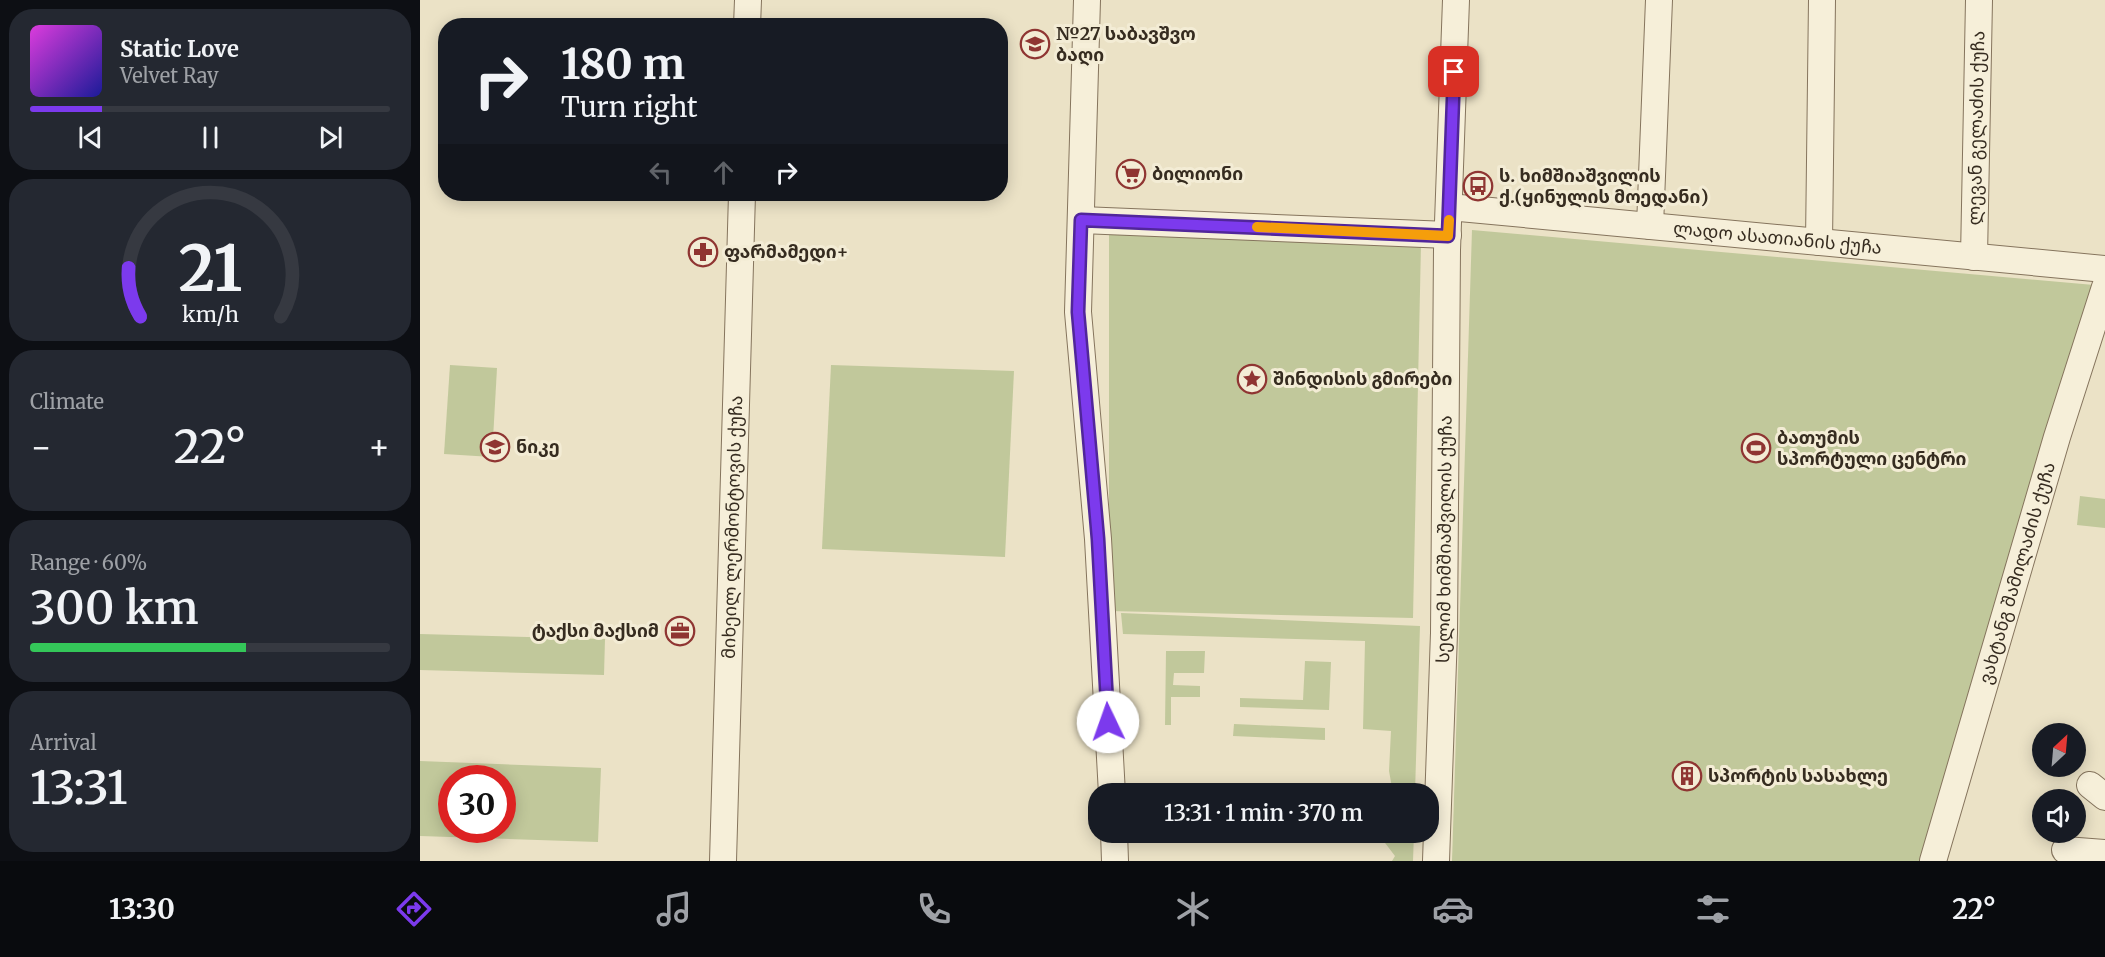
<!DOCTYPE html>
<html lang="en">
<head>
<meta charset="utf-8">
<style>
  :root { --surface:#171b24; --page:#242831; --text:#f1f3f6; --muted:#9ea1a6; --line:#363941; --accent:#7c3aed }
  body { margin:0; font-family:Merriweather,"Noto Sans Georgian",serif; background:var(--page); color:var(--text); height:100vh; display:flex; flex-direction:column; font-size:22px; white-space:nowrap }
  * { box-sizing:border-box; margin:0 }
  p { font-size:20px; color:var(--muted) }
  .icon { flex:none; width:33px; height:33px; fill:none; stroke:currentColor; stroke-width:2; stroke-linecap:round; stroke-linejoin:round }
  .map { position:relative; flex:1; overflow:hidden }
  .side { display:flex; flex-direction:column; gap:9px; padding:9px; background:#0d0f14; width:420px }
  .side>* { flex:none }
  .top-card { position:absolute; left:18px; top:18px; width:570px; height:183px; border-radius:24px; box-shadow:0 3px 15px #0003; background:#171b24; color:var(--text); overflow:hidden }
  .needle { width:39px; rotate:26deg }
  .fabs { position:absolute; left:1612px; top:723px; display:grid; gap:12px }
  .fabs a { display:grid; place-items:center; width:54px; height:54px; border-radius:50%; background:var(--surface); box-shadow:0 3px 15px #0003; font-size:30px }
  .speed { position:absolute; left:18px; top:765px; display:flex; gap:12px; font-size:30px; font-weight:700; text-align:center }
  .speed>* { display:grid; place-content:center; width:78px; height:78px; border-radius:50%; background:var(--surface); box-shadow:0 3px 15px #0003; line-height:1 }
  .speed .limit { border:9px solid #d22; background:#fff; color:#111 }
  .pin { position:absolute; display:grid; place-items:center; width:51px; height:51px; color:#fff; margin:-26px; border-radius:12px; box-shadow:0 3px 9px #0006 }
  .me { position:absolute; width:66px; margin:-33px; rotate:357deg; stroke-linejoin:round; filter:drop-shadow(0 0 4px #0008) }
  .turn { display:flex; align-items:center; gap:21px; height:126px; padding:0 24px; font-size:27px }
  .turn .icon { width:78px; height:78px; stroke-width:2.5 }
  .turn b { display:block; font-size:42px; line-height:51px }
  .lanes { display:flex; align-items:center; height:57px; padding:0 24px; background:#0003; justify-content:center; gap:30px; direction:ltr }
  .lanes .off { opacity:.35 }
  .big { font-size:45px; font-weight:600; line-height:1.1 }
  .side .card { flex:1; display:flex; flex-direction:column; justify-content:center; gap:9px; min-width:0; padding:0 21px; border-radius:24px; background:var(--page) }
  .side .dial { align-items:center; gap:0 }
  .dial svg { height:156px; overflow:visible; fill:none; stroke:var(--line); stroke-width:7; stroke-linecap:round; text-anchor:middle }
  .dial text { fill:var(--text); stroke:none }
  .song { display:flex; align-items:center; gap:18px }
  .cover { width:72px; height:72px; border-radius:9px; background:linear-gradient(135deg,hsl(300 70% 55%),hsl(240 70% 35%)) }
  .played { height:6px; border-radius:3px; background:linear-gradient(90deg,var(--accent) 20%,var(--line) 20%) }
  .keys { display:flex; justify-content:space-around; direction:ltr }
  .heat { display:flex; justify-content:space-between; align-items:center; font-size:33px; direction:ltr }
  .charge { height:9px; border-radius:4px; background:linear-gradient(90deg,#34c759 60%,var(--line) 0) }
  .trip { position:absolute; left:668px; top:783px; width:351px; height:60px; border-radius:24px; background:var(--surface); box-shadow:0 3px 15px #0003; font-weight:600; line-height:60px; text-align:center }
  .tabs { display:flex; height:96px; justify-content:space-around; align-items:center; background:#090b0e; color:var(--muted) }
  .tabs .icon { width:42px; height:42px }
  .tabs .selected { color:var(--accent) }
  .tabs b { font-size:27px; color:var(--text) }
  main { display:flex; flex:1; min-height:0 }
  .map>svg:first-child { display:block }
  .green { fill:#c1c89b; fill-rule:evenodd }
  .lines { fill:none; stroke-linecap:round; stroke-linejoin:round }
  .minor-casing { stroke:#85745d; stroke-width:28 }
  .minor { stroke:#f6efd9; stroke-width:26 }
  .route-casing { stroke:#51269a; stroke-width:15 }
  .route { stroke:#7c3aed; stroke-width:10 }
  .slow { stroke:#f59e0b; stroke-width:10 }
  .labels { text-anchor:middle; stroke-width:6; stroke-linejoin:round; paint-order:stroke }
  .poi-label { font-size:18px; font-weight:bold; fill:#362c20; stroke:#f3ecd5; text-anchor:start }
  .street-label { font-size:18px; fill:#362c20; stroke:#f3ecd5 }
</style>
</head>
<body>
<main>
<section class="side">
<div class="card">
<div class="song"><i class="cover"></i><div><b>Static Love</b><p>Velvet Ray</p></div></div>
<div class="played"></div>
<div class="keys"><svg class="icon" aria-label="previous" viewBox="0 0 24 24"><path d="M18 5L8 12l10 7zM5 5v14"/></svg><svg class="icon" aria-label="pause" viewBox="0 0 24 24"><path d="M8 5v14M16 5v14"/></svg><svg class="icon" aria-label="next" viewBox="0 0 24 24"><path d="M6 5l10 7-10 7zM19 5v14"/></svg></div>
</div>
<div class="card dial"><svg viewBox="0 0 100 80">
<path d="M14 69A42 42 0 1 1 86 69"/>
<path d="M14 69A42 42 0 0 1 8 44" stroke="#7c3aed"/>
<text x="50" y="56" font-size="32" font-weight="700">21</text>
<text x="50" y="72" font-size="11">km/h</text>
</svg></div>
<div class="card"><p>Climate</p>
<div class="heat"><a>−</a><b class="big">22°</b><a>+</a></div>
</div>
<div class="card"><p>Range · 60%</p><b class="big">300 km</b><div class="charge"></div></div>
<div class="card"><p>Arrival</p><b class="big">13:31</b></div>
</section>
<div class="map">
<svg width="1685" height="861" viewBox="0 0 1685 861">
  <rect width="100%" height="100%" fill="#ebe2c6"/>
  <g class="green">
    <polygon points="1052,230 1674,285 1505,861 1032,861"/>
    <polygon points="689,234 1001,244 993,618 689,611"/>
    <polygon points="30,365 77,368 72,457 24,454"/>
    <polygon points="411,365 594,371 585,557 402,549"/>
    <polygon points="1660,496 1685,499 1685,528 1657,525"/>
    <polygon points="701,613 1000,626 995,793 973,793 969,771 971,731 943,729 945,641 703,634"/>
    <polygon points="0,634 185,639 184,675 0,670"/>
    <polygon points="746,651 785,651 784,673 754,673 753,685 780,686 780,697 751,697 751,725 745,725"/>
    <polygon points="885,661 911,662 909,710 820,707 820,698 883,700"/>
    <polygon points="814,724 905,728 905,740 813,736"/>
    <path d="M0 761 181 768 178 842 0 836ZM32 778H82V830H32Z"/>
    <polygon points="967,833 994,833 993,861 972,861 975,856 962,839"/>
  </g>
  <g class="lines">
    <g class="minor-casing">
      <g id="minor">
        <polyline points="667,0 658,312 678,539 692,794"/>
        <polyline points="327,26 328,0"/>
        <path id="s1" d="M1029 207 1685 269"/>
        <polyline points="661,220 1028,235"/>
        <polyline points="1230,226 1239,0"/>
        <polyline points="1399,242 1402,0"/>
        <path id="s2" d="M1554 257 1559 0"/>
        <polyline points="1670,785 1685,797"/>
        <polyline points="694,832 695,861"/>
        <polyline points="1645,850 1685,853"/>
        <path id="s3" d="M303 861 322 194"/>
        <path id="s4" d="M1016 861 1024 633 1027 250 1036 0"/>
        <path id="s5" d="M1513 861 1637 437 1685 287"/>
      </g>
    </g>
    <use href="#minor" class="minor"/>
  </g>
  <g class="lines">
    <g class="route-casing">
      <polyline id="route" points="688,722 678,539 658,312 661,220 1028,236 1034,72"/>
    </g>
    <use href="#route" class="route"/>
    <polyline class="slow" points="837,227 1028,236 1029,220"/>
  </g>
  <defs>
    <g id="school-ring" transform="scale(1.5)"><circle r="9.5" fill="#f3ecd5" stroke="#8f3532" stroke-width="1.5"/><path d="M0-5L7-2L0 1L-7-2ZM-4 1L0 2.5L4 1V4Q0 6-4 4Z" fill="#8f3532"/></g>
    <g id="supermarket-ring" transform="scale(1.5)"><circle r="9.5" fill="#f3ecd5" stroke="#8f3532" stroke-width="1.5"/><path d="M-6-5.5h2.5l.6 2H6L4.5 2H-2.5L-4.4-4H-6ZM-1.5 3.2a1.3 1.3 0 1 0 .1 0ZM3 3.2a1.3 1.3 0 1 0 .1 0Z" fill="#8f3532"/></g>
    <g id="bus-ring" transform="scale(1.5)"><circle r="9.5" fill="#f3ecd5" stroke="#8f3532" stroke-width="1.5"/><path d="M-5-6H5V4H4V6H2V4H-2V6H-4V4H-5ZM-3.5-4V0h7V-4ZM-3.5 1.2v1.5H-2V1.2ZM2 1.2v1.5H3.5V1.2Z" fill="#8f3532"/></g>
    <g id="pharmacy-ring" transform="scale(1.5)"><circle r="9.5" fill="#f3ecd5" stroke="#8f3532" stroke-width="1.5"/><path d="M-2-6h4v4h4v4h-4v4h-4v-4h-4v-4h4Z" fill="#8f3532"/></g>
    <g id="sight-ring" transform="scale(1.5)"><circle r="9.5" fill="#f3ecd5" stroke="#8f3532" stroke-width="1.5"/><path d="M0-6L1.8-2.2L6-1.7L2.9 1.2L3.7 5.4L0 3.3L-3.7 5.4L-2.9 1.2L-6-1.7L-1.8-2.2Z" fill="#8f3532"/></g>
    <g id="stadium-ring" transform="scale(1.5)"><circle r="9.5" fill="#f3ecd5" stroke="#8f3532" stroke-width="1.5"/><path d="M0-5a6.5 5 0 1 0 0 10a6.5 5 0 1 0 0-10ZM-3.5-1.8h7v3.6h-7Z" fill="#8f3532"/></g>
    <g id="office-ring" transform="scale(1.5)"><circle r="9.5" fill="#f3ecd5" stroke="#8f3532" stroke-width="1.5"/><path d="M-6-3h4V-5.5h4V-3h4V5H-6ZM-1-4.5V-3h2v-1.5ZM-6 0V1H6V0Z" fill="#8f3532"/></g>
    <g id="building-ring" transform="scale(1.5)"><circle r="9.5" fill="#f3ecd5" stroke="#8f3532" stroke-width="1.5"/><path d="M-4-6H4V6H1V3H-1V6H-4ZM-2.5-4.3h1.7v1.8h-1.7ZM.8-4.3h1.7v1.8H.8ZM-2.5-1h1.7V.8h-1.7ZM.8-1h1.7V.8H.8Z" fill="#8f3532"/></g>
  </defs>
  <g fill-rule="evenodd">
    <use href="#school-ring" x="615" y="44"/>
    <use href="#supermarket-ring" x="711" y="174"/>
    <use href="#bus-ring" x="1058" y="186"/>
    <use href="#pharmacy-ring" x="283" y="252"/>
    <use href="#sight-ring" x="832" y="379"/>
    <use href="#school-ring" x="75" y="447"/>
    <use href="#stadium-ring" x="1336" y="448"/>
    <use href="#office-ring" x="260" y="631"/>
    <use href="#building-ring" x="1267" y="776"/>
  </g>
  <g class="labels">
    <g class="poi-label">
      <text x="636" y="40">№27 საბავშვო<tspan x="636" dy="21">ბაღი</tspan></text>
      <text x="732" y="180">ბილიონი</text>
      <text x="1079" y="182">ს. ხიმშიაშვილის<tspan x="1079" dy="21">ქ.(ყინულის მოედანი)</tspan></text>
      <text x="304" y="258">ფარმამედი+</text>
      <text x="853" y="385">შინდისის გმირები</text>
      <text x="1357" y="444">ბათუმის<tspan x="1357" dy="21">სპორტული ცენტრი</tspan></text>
      <text x="96" y="453">ნიკე</text>
      <text x="239" y="637" text-anchor="end">ტაქსი მაქსიმ</text>
      <text x="1288" y="782">სპორტის სასახლე</text>
    </g>
    <g class="street-label">
      <text dy="6" stroke="none"><textPath href="#s2" startOffset="129">ლევან გელაძის ქუჩა</textPath></text>
      <text dy="6" stroke="none"><textPath href="#s1" startOffset="330">ლადო ასათიანის ქუჩა</textPath></text>
      <text dy="6" stroke="none"><textPath href="#s3" startOffset="334">მიხეილ ლერმონტოვის ქუჩა</textPath></text>
      <text dy="6" stroke="none"><textPath href="#s4" startOffset="322">სელიმ ხიმშიაშვილის ქუჩა</textPath></text>
      <text dy="6" stroke="none"><textPath href="#s5" startOffset="300">ვახტანგ შამილაძის ქუჩა</textPath></text>
    </g>
  </g>
</svg>
<div class="fabs">
<a><svg class="needle" viewBox="-14 -14 28 28"><path d="M0-13l5 13h-10z" fill="#e53935"/><path d="M0 13l5-13h-10z" fill="#9ea1a6"/></svg></a>
<a><svg class="icon" aria-label="sound" viewBox="0 0 24 24"><path d="M4 9h4l5-4v14l-5-4H4zM17 9q2 3 0 6"/></svg></a>
</div>
<div class="speed"><div class="limit">30</div></div>
<div class="pin" style="left:1034px;top:72px;background:#d93025"><svg class="icon" aria-label="arrive" viewBox="0 0 24 24"><path d="M6 21V4h12l-3 4 3 4H6"/></svg></div>
<svg class="me" style="left:688px;top:722px" viewBox="-20 -20 40 40"><circle r="19" fill="#fff"/><path d="M0-13L10 11 0 6-10 11z" fill="#7c3aed"/></svg>
<div class="trip">13:31 · 1 min · 370 m</div>
<div class="top-card">
<div class="turn"><svg class="icon" aria-label="right" viewBox="0 0 24 24"><path d="M7 20v-9h11M14 6l5 5-5 5"/></svg><div><b>180 m</b>Turn right</div></div>
<div class="lanes"><svg class="icon off" aria-label="left" viewBox="0 0 24 24"><path d="M17 20v-9H6M10 6l-5 5 5 5"/></svg><svg class="icon off" aria-label="ahead" viewBox="0 0 24 24"><path d="M12 20V5M6 11l6-6 6 6"/></svg><svg class="icon" aria-label="right" viewBox="0 0 24 24"><path d="M7 20v-9h11M14 6l5 5-5 5"/></svg></div>
</div>
</div>
</main>
<nav class="tabs">
<b>13:30</b>
<svg class="icon selected" aria-label="directions" viewBox="0 0 24 24"><path d="M12 3l9 9-9 9-9-9zM9 14v-3h6M13 9l2 2-2 2"/></svg>
<svg class="icon" aria-label="music" viewBox="0 0 24 24"><path d="M9 18V5l10-2v13"/><circle cx="6" cy="18" r="3"/><circle cx="16" cy="16" r="3"/></svg>
<svg class="icon" aria-label="phone" viewBox="0 0 24 24"><path d="M5 4h4l2 5-3 2q2 4 5 5l2-3 5 2v4C11 20 4 13 5 4z"/></svg>
<svg class="icon" aria-label="climate" viewBox="0 0 24 24"><path d="M12 3v18M4 7l16 10M4 17L20 7"/></svg>
<svg class="icon" aria-label="car" viewBox="0 0 24 24"><path d="M5 17H2v-5l4-1 3-4h7l3 4 3 1v5h-3M9 17h6M6 11h13"/><circle cx="7" cy="17" r="2"/><circle cx="17" cy="17" r="2"/></svg>
<svg class="icon" aria-label="filters" viewBox="0 0 24 24"><path d="M4 7h16M4 17h16"/><circle cx="9" cy="7" r="2"/><circle cx="15" cy="17" r="2"/></svg>
<b>22°</b>
</nav>
</body>
</html>
